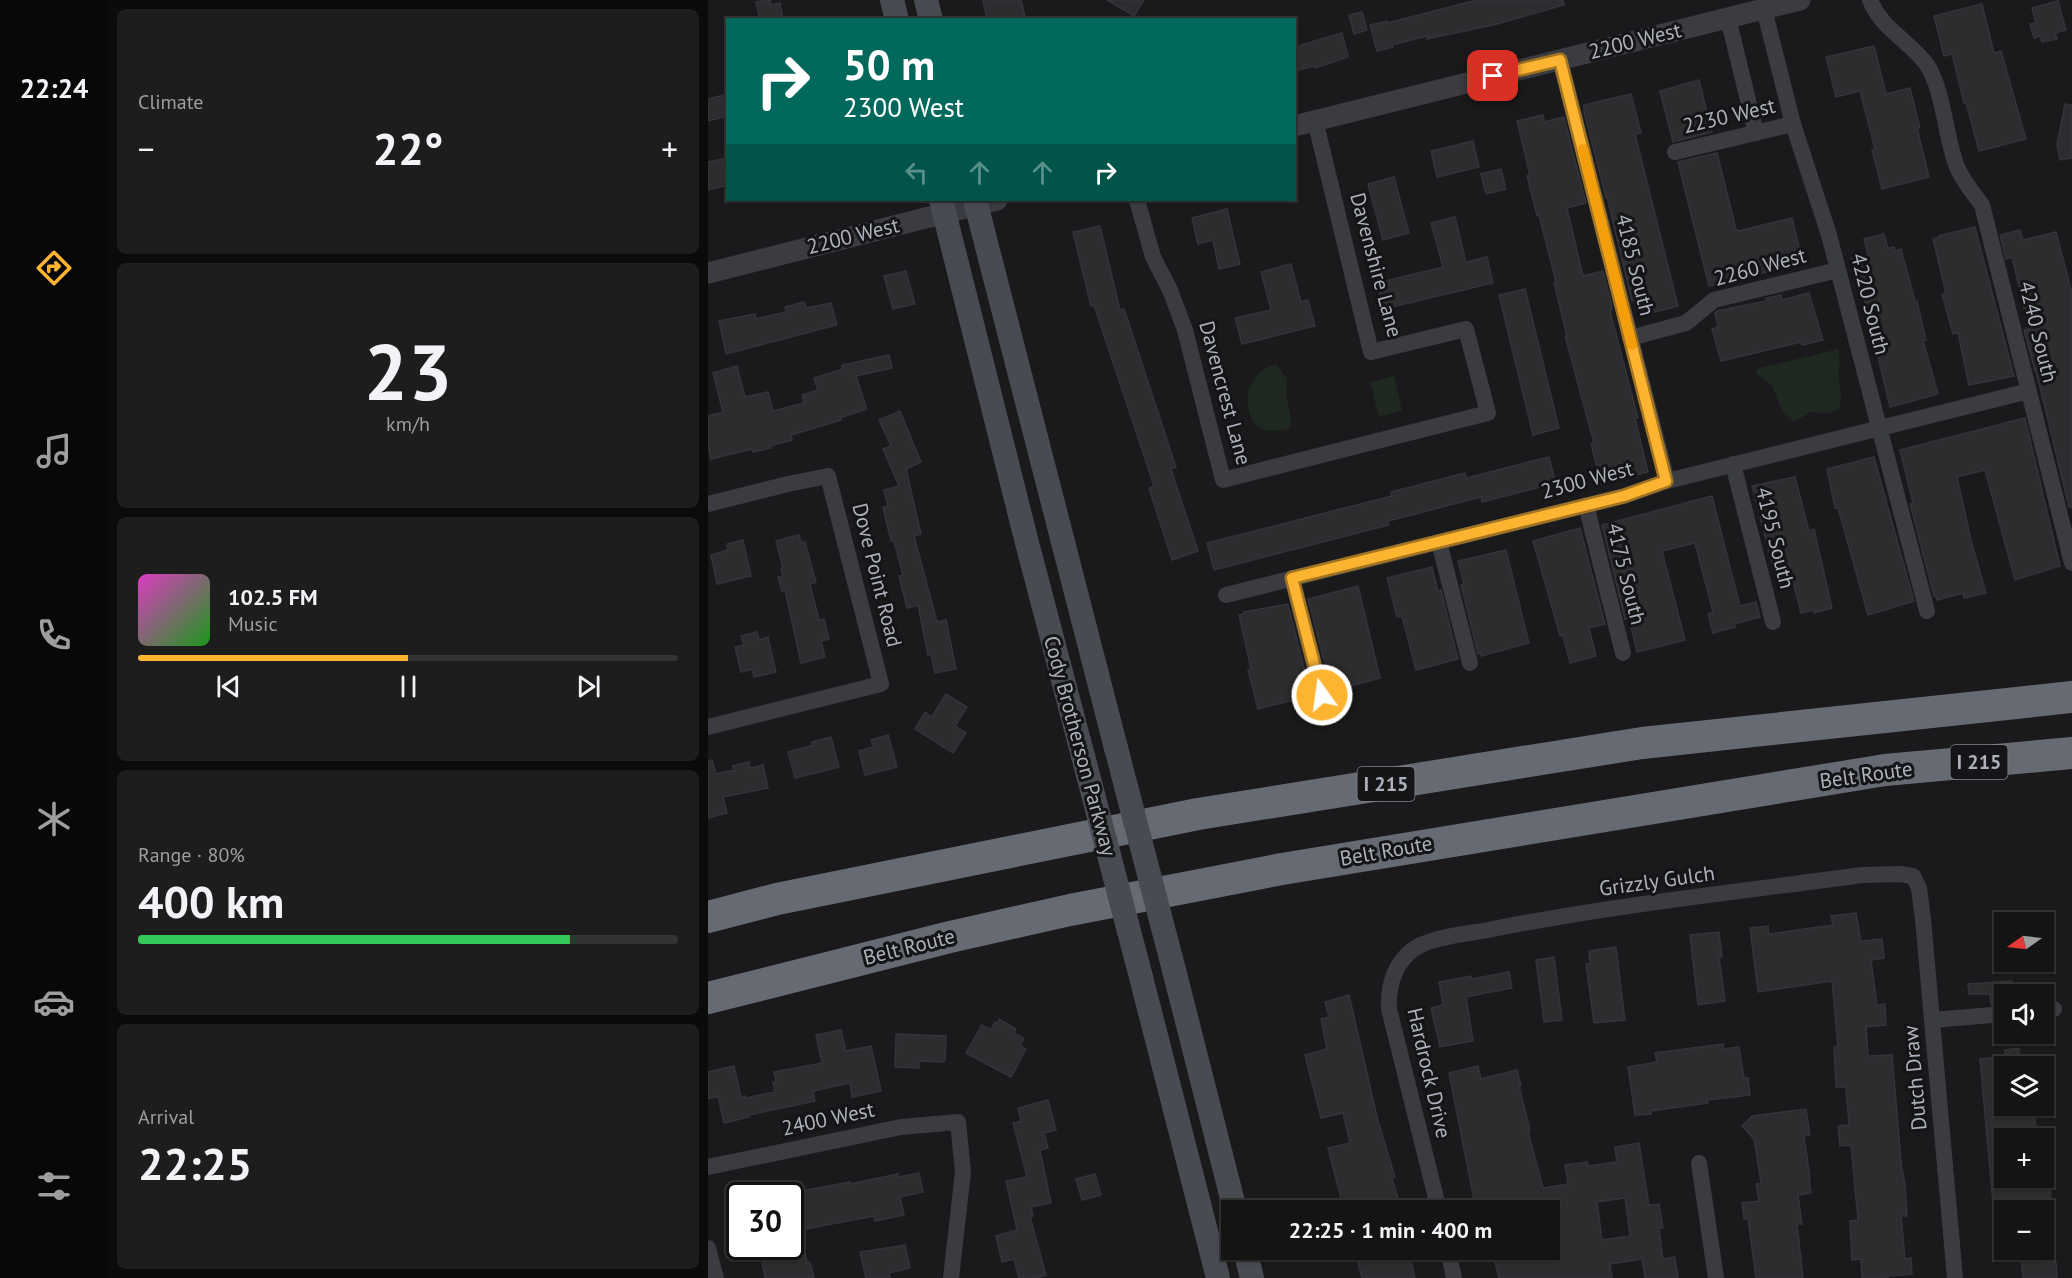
<!DOCTYPE html>
<html lang="en">
<head>
<meta charset="utf-8">
<style>
  :root { --surface:#141415; --page:#1d1d1e; --text:#f1f3f6; --muted:#9d9ea0; --line:#333334; --accent:#fdb431 }
  body { margin:0; font-family:"PT Sans",sans-serif; background:var(--page); color:var(--text); height:100vh; display:flex; flex-direction:column; font-size:22px; white-space:nowrap }
  * { box-sizing:border-box; margin:0 }
  p { font-size:20px; color:var(--muted) }
  .icon { flex:none; width:33px; height:33px; fill:none; stroke:currentColor; stroke-width:2; stroke-linecap:round; stroke-linejoin:round }
  .map { position:relative; flex:1; overflow:hidden }
  .panel { display:flex; flex-direction:column; gap:9px; padding:9px; background:#0b0b0c; width:600px }
  .panel>* { flex:none }
  .banner { position:absolute; left:18px; top:18px; width:570px; height:183px; border-radius:0px; box-shadow:0 2px 4px #0004,0 0 0 2px var(--line); background:#00695c; color:#fff; overflow:hidden }
  .needle { width:39px; rotate:256deg }
  .tools { position:absolute; left:1286px; top:912px; display:grid; gap:12px }
  .tools a { display:grid; place-items:center; width:60px; height:60px; border-radius:0px; background:var(--surface); box-shadow:0 2px 4px #0004,0 0 0 2px var(--line); font-size:30px }
  .speed { position:absolute; left:18px; top:1182px; display:flex; gap:12px; font-size:30px; font-weight:700; text-align:center }
  .speed>* { display:grid; place-content:center; width:78px; height:78px; border-radius:50%; background:var(--surface); box-shadow:0 2px 4px #0004,0 0 0 2px var(--line); line-height:1 }
  .speed .limit { border:3px solid #111; border-radius:9px; background:#fff; color:#111 }
  .pin { position:absolute; display:grid; place-items:center; width:51px; height:51px; color:#fff; margin:-26px; border-radius:12px; box-shadow:0 3px 9px #0006 }
  .me { position:absolute; width:66px; margin:-33px; rotate:346deg; stroke-linejoin:round; filter:drop-shadow(0 0 4px #0008) }
  .turn { display:flex; align-items:center; gap:21px; height:126px; padding:0 18px; font-size:27px }
  .turn .icon { width:78px; height:78px; stroke-width:2.5 }
  .turn b { display:block; font-size:42px; line-height:51px }
  .lanes { display:flex; align-items:center; height:57px; padding:0 18px; background:#0003; justify-content:center; gap:30px; direction:ltr }
  .lanes .off { opacity:.35 }
  .big { font-size:45px; font-weight:600; line-height:1.1 }
  .panel .tile { flex:1; display:flex; flex-direction:column; justify-content:center; gap:9px; min-width:0; padding:0 21px; border-radius:9px; background:var(--page) }
  .panel .dial { align-items:center; gap:0 }
  .dial b { font-size:78px; line-height:1 }
  .song { display:flex; align-items:center; gap:18px }
  .cover { width:72px; height:72px; border-radius:9px; background:linear-gradient(135deg,hsl(310 70% 55%),hsl(120 70% 35%)) }
  .played { height:6px; border-radius:3px; background:linear-gradient(90deg,var(--accent) 50%,var(--line) 50%) }
  .keys { display:flex; justify-content:space-around; direction:ltr }
  .heat { display:flex; justify-content:space-between; align-items:center; font-size:33px; direction:ltr }
  .charge { height:9px; border-radius:4px; background:linear-gradient(90deg,#34c759 80%,var(--line) 0) }
  .trip { position:absolute; left:513px; top:1200px; width:339px; height:60px; border-radius:0px; background:var(--surface); box-shadow:0 2px 4px #0004,0 0 0 2px var(--line); font-weight:600; line-height:60px; text-align:center }
  main { display:flex; flex:1; min-height:0 }
  .menu { display:flex; flex-direction:column; width:108px; justify-content:space-around; align-items:center; background:#080808; color:var(--muted) }
  .menu .icon { width:42px; height:42px }
  .menu .on { color:var(--accent) }
  .menu b { font-size:27px; color:var(--text) }
  .map>svg:first-child { display:block }
  .green { fill:#1f2820 }
  .building { fill:#2d2d30; stroke:#343438; stroke-width:1.5; fill-rule:evenodd }
  .lines { fill:none; stroke-linecap:round; stroke-linejoin:round }
  .minor { stroke:#3a3c42; stroke-width:16 }
  .tertiary { stroke:#3a3c42; stroke-width:21 }
  .secondary { stroke:#484b52; stroke-width:24 }
  .motorway { stroke:#666a73; stroke-width:32 }
  .secondary-bridge { stroke:#484b52; stroke-width:24 }
  .route-casing { stroke:#a47520; stroke-width:15 }
  .route { stroke:#fdb431; stroke-width:10 }
  .slow { stroke:#f59e0b; stroke-width:10 }
  .labels { text-anchor:middle; stroke-width:6; stroke-linejoin:round; paint-order:stroke }
  .shield { fill:#151517; stroke:#7f828a; stroke-width:1.5 }
  .shield-label { font-size:20px; font-weight:bold; fill:#acb1bc }
  .street-label { font-size:21px; fill:#acb1bc; stroke:#151517 }
</style>
</head>
<body>
<main>
<nav class="menu">
<b>22:24</b>
<svg class="icon on" aria-label="directions" viewBox="0 0 24 24"><path d="M12 3l9 9-9 9-9-9zM9 14v-3h6M13 9l2 2-2 2"/></svg>
<svg class="icon" aria-label="music" viewBox="0 0 24 24"><path d="M9 18V5l10-2v13"/><circle cx="6" cy="18" r="3"/><circle cx="16" cy="16" r="3"/></svg>
<svg class="icon" aria-label="phone" viewBox="0 0 24 24"><path d="M5 4h4l2 5-3 2q2 4 5 5l2-3 5 2v4C11 20 4 13 5 4z"/></svg>
<svg class="icon" aria-label="climate" viewBox="0 0 24 24"><path d="M12 3v18M4 7l16 10M4 17L20 7"/></svg>
<svg class="icon" aria-label="car" viewBox="0 0 24 24"><path d="M5 17H2v-5l4-1 3-4h7l3 4 3 1v5h-3M9 17h6M6 11h13"/><circle cx="7" cy="17" r="2"/><circle cx="17" cy="17" r="2"/></svg>
<svg class="icon" aria-label="filters" viewBox="0 0 24 24"><path d="M4 7h16M4 17h16"/><circle cx="9" cy="7" r="2"/><circle cx="15" cy="17" r="2"/></svg>
</nav>
<section class="panel">
<div class="tile"><p>Climate</p>
<div class="heat"><a>−</a><b class="big">22°</b><a>+</a></div>
</div>
<div class="tile dial"><b>23</b><p>km/h</p></div>
<div class="tile">
<div class="song"><i class="cover"></i><div><b>102.5 FM</b><p>Music</p></div></div>
<div class="played"></div>
<div class="keys"><svg class="icon" aria-label="previous" viewBox="0 0 24 24"><path d="M18 5L8 12l10 7zM5 5v14"/></svg><svg class="icon" aria-label="pause" viewBox="0 0 24 24"><path d="M8 5v14M16 5v14"/></svg><svg class="icon" aria-label="next" viewBox="0 0 24 24"><path d="M6 5l10 7-10 7zM19 5v14"/></svg></div>
</div>
<div class="tile"><p>Range · 80%</p><b class="big">400 km</b><div class="charge"></div></div>
<div class="tile"><p>Arrival</p><b class="big">22:25</b></div>
</section>
<div class="map">
<svg width="1364" height="1278" viewBox="0 0 1364 1278">
  <rect width="100%" height="100%" fill="#1a1a1c"/>
  <g class="green">
    <polygon points="1130,349 1132,362 1130,370 1133,396 1131,409 1120,414 1103,412 1086,422 1074,411 1064,385 1049,374 1048,369"/>
    <path d="M567 364 579 378 578 396 583 417 581 429C573 430 565 432 557 430 539 425 535 395 545 381 549 373 559 367 567 364Z"/>
    <polygon points="686,376 694,411 671,417 662,382"/>
  </g>
  <g class="building">
    <polygon points="62,0 63,5 72,3 75,20 52,20 48,2"/>
    <polygon points="275,0 313,0 318,20 279,20"/>
    <polygon points="399,0 436,0 426,16"/>
    <polygon points="769,0 855,0 856,5 789,24 719,39 719,36 684,45 685,47 669,51 662,25 679,21 679,23"/>
    <polygon points="1350,1 1358,30 1347,33 1349,39 1334,42 1332,36 1326,38 1322,24 1328,23 1324,8"/>
    <polygon points="1274,4 1286,53 1293,51 1318,139 1271,151 1258,102 1256,103 1244,54 1236,56 1226,16"/>
    <polygon points="654,12 659,30 646,34 641,15"/>
    <polygon points="634,33 640,57 607,68 606,66 586,71 586,47"/>
    <polygon points="1166,46 1178,94 1202,88 1212,128 1209,128 1221,177 1174,189 1164,150 1167,149 1152,91 1128,97 1118,57"/>
    <polygon points="991,80 1004,132 965,142 952,91"/>
    <polygon points="20,94 20,116 0,121 0,99"/>
    <polygon points="923,94 933,133 927,134 970,306 947,312 943,296 924,301 899,197 898,198 876,112 876,105"/>
    <polygon points="1357,104 1364,105 1364,158 1352,160 1349,144"/>
    <polygon points="835,115 836,122 856,117 878,203 859,208 875,276 895,271 904,306 904,310 902,311 930,418 927,418 940,472 893,484 883,444 886,443 857,336 859,336 846,283 848,282 831,215 829,216 819,176 822,175 809,121"/>
    <polygon points="765,141 771,167 729,177 723,151"/>
    <polygon points="1009,153 1028,229 1030,231 1084,218 1095,263 1001,286 970,162"/>
    <polygon points="15,159 20,185 0,190 0,162"/>
    <polygon points="793,169 798,189 778,194 773,174"/>
    <polygon points="686,177 701,233 675,240 660,184"/>
    <polygon points="519,209 532,264 511,269 505,240 490,244 484,218"/>
    <polygon points="747,217 758,262 779,257 785,283 675,309 669,283 735,267 723,223"/>
    <polygon points="392,226 412,310 416,309 468,467 463,469 490,551 464,560 441,488 446,486 386,305 383,306 365,232"/>
    <polygon points="1267,227 1306,376 1261,385 1250,333 1245,334 1234,294 1238,293 1225,239 1232,237 1231,236"/>
    <polygon points="1312,230 1315,240 1348,232 1364,293 1364,507 1361,507 1328,371 1327,371 1316,330 1321,329 1304,257 1298,259 1292,235"/>
    <polygon points="1176,234 1180,248 1186,247 1187,251 1193,249 1207,301 1209,301 1218,340 1215,340 1230,394 1182,407 1156,298 1153,299 1143,259 1160,255 1156,239"/>
    <polygon points="583,264 593,302 600,300 607,326 534,344 527,318 563,310 553,272"/>
    <polygon points="198,271 207,304 185,309 176,276"/>
    <polygon points="817,289 851,428 825,435 791,295"/>
    <polygon points="1101,293 1115,340 1094,345 1093,342 1013,361 1004,329 1010,327 1007,313 1009,311 1058,301 1058,298 1073,295 1074,300"/>
    <polygon points="96,302 98,308 123,303 129,325 18,354 11,321 47,314 48,319 78,312 77,307"/>
    <polygon points="181,355 184,368 148,376 159,409 132,418 133,420 83,435 84,440 62,446 63,448 45,452 44,449 3,459 0,445 0,416 15,412 5,373 29,366 37,397 60,392 65,411 96,403 94,395 110,390 106,378 135,369 134,365"/>
    <polygon points="192,411 213,462 198,469 213,534 206,536 229,622 238,620 248,669 227,673 223,654 220,655 210,605 199,608 191,576 195,575 186,541 183,541 175,507 180,506 176,490 191,486 175,449 183,446 171,420"/>
    <polygon points="1317,418 1352,566 1307,580 1277,470 1249,477 1263,540 1278,593 1256,598 1255,593 1229,600 1228,596 1226,596 1202,504 1205,503 1192,450"/>
    <polygon points="841,457 848,483 774,502 773,497 680,521 681,525 506,570 499,543 684,496 683,492 757,473 758,478"/>
    <polygon points="1166,457 1206,601 1160,615 1130,508 1127,508 1119,469"/>
    <polygon points="1087,477 1101,531 1106,529 1124,608 1106,613 1105,610 1093,613 1084,578 1069,582 1044,486"/>
    <polygon points="1004,496 1032,606 1048,602 1052,617 1026,624 1027,627 1005,633 1000,614 1005,612 987,543 958,550 954,551 977,640 929,652 921,618 917,619 894,525"/>
    <polygon points="872,528 897,624 881,628 888,656 862,663 855,635 852,636 825,541"/>
    <polygon points="91,535 93,543 97,542 108,582 102,584 111,620 116,619 121,639 113,641 117,657 93,663 77,590 74,591 70,577 75,576 73,568 75,568 68,541"/>
    <polygon points="35,540 43,576 9,584 3,555 20,550 19,544"/>
    <polygon points="798,550 821,643 773,656 773,653 770,654 753,585 756,584 750,561"/>
    <polygon points="724,567 730,591 733,590 750,659 708,670 694,616 689,617 679,578"/>
    <polygon points="650,586 672,678 624,691 600,599"/>
    <polygon points="580,604 603,696 550,709 540,670 543,669 531,615 536,614 536,612"/>
    <polygon points="49,632 51,640 60,637 68,672 46,677 44,669 33,672 27,647 36,645 33,636"/>
    <polygon points="238,694 259,707 247,726 258,733 245,753 207,729 217,712 224,717"/>
    <polygon points="180,735 189,767 157,775 151,751 165,747 163,740"/>
    <polygon points="123,737 131,767 87,778 80,752 105,745 104,742"/>
    <polygon points="4,760 8,774 20,771 26,771 25,766 41,762 42,768 55,765 60,788 15,797 19,813 0,818 0,761"/>
    <polygon points="1148,913 1153,941 1174,939 1176,958 1163,960 1169,1005 1177,1004 1178,1025 1158,1027 1160,1056 1184,1055 1194,1172 1195,1172 1197,1187 1199,1216 1193,1216 1197,1259 1203,1258 1204,1274 1180,1276 1180,1278 1154,1278 1153,1259 1144,1260 1142,1221 1150,1220 1143,1145 1132,1146 1130,1126 1141,1125 1138,1087 1128,1087 1126,1047 1130,1046 1124,981 1050,992 1042,928 1060,926 1061,934 1125,925 1123,916"/>
    <polygon points="1011,932 1014,957 1011,957 1017,1001 990,1005 982,935"/>
    <polygon points="908,947 917,1020 886,1023 878,964 882,964 881,951"/>
    <polygon points="846,957 854,1020 836,1022 828,960"/>
    <polygon points="801,972 804,988 758,997 765,1041 732,1047 723,1008 735,1005 731,982 763,976 764,979"/>
    <polygon points="1304,981 1305,994 1296,994 1296,1004 1283,1005 1282,994 1261,994 1260,984"/>
    <polygon points="641,995 670,1121 687,1177 684,1178 692,1206 675,1210 660,1210 658,1206 636,1210 620,1148 642,1143 635,1113 613,1118 597,1055 619,1049 613,1019 621,1017 617,1002"/>
    <polygon points="291,1019 308,1029 306,1033 316,1038 312,1045 318,1049 303,1077 258,1053 274,1025 283,1030 287,1022 289,1024"/>
    <polygon points="133,1030 138,1051 163,1046 173,1091 144,1097 142,1083 105,1091 107,1101 41,1115 41,1117 16,1123 10,1096 0,1099 0,1072 26,1066 33,1097 37,1096 37,1098 67,1092 65,1082 68,1082 66,1072 114,1063 108,1035"/>
    <polygon points="188,1034 238,1036 237,1060 235,1062 211,1061 211,1068 187,1067"/>
    <polygon points="1015,1044 1016,1049 1031,1047 1036,1078 1040,1078 1042,1095 999,1100 1000,1103 943,1111 943,1114 927,1115 920,1067 949,1062 947,1053"/>
    <polygon points="1311,1048 1312,1066 1298,1066 1297,1050"/>
    <polygon points="1292,1057 1295,1106 1326,1106 1329,1138 1296,1138 1296,1178 1341,1176 1343,1197 1335,1197 1336,1210 1296,1210 1296,1213 1286,1214 1272,1059"/>
    <path d="M770 1066 773 1079 809 1070 813 1086H811L822 1130 820 1131 835 1188 860 1184 857 1165 879 1162 880 1166 909 1162 907 1147 931 1143 941 1205 951 1204 955 1228H951L955 1259 967 1257 970 1278H937L934 1259 902 1264 904 1278H791L784 1250H842V1210H768L741 1073ZM917 1198 922 1236 894 1240 889 1202Z"/>
    <polygon points="340,1100 348,1130 336,1133 340,1148 332,1150 343,1203 323,1207 325,1216 322,1217 338,1275 329,1278 311,1278 306,1259 294,1262 288,1236 309,1230 298,1181 319,1177 305,1123 313,1121 310,1108"/>
    <polygon points="1098,1109 1102,1135 1096,1136 1102,1178 1101,1178 1103,1193 1090,1195 1094,1224 1089,1224 1095,1278 1048,1278 1040,1219 1036,1219 1034,1203 1051,1201 1048,1184 1053,1183 1046,1139 1034,1126 1044,1116"/>
    <polygon points="211,1173 215,1192 192,1197 196,1215 167,1221 166,1216 92,1230 99,1263 102,1262 106,1278 57,1278 51,1246 82,1246 82,1193 142,1182 142,1184 190,1174 190,1177"/>
    <polygon points="387,1174 393,1195 374,1200 368,1179"/>
    <polygon points="197,1245 202,1268 181,1273 182,1278 158,1278 152,1252"/>
    <polygon points="668,1250 729,1250 729,1255 703,1261 707,1278 654,1278 649,1258 669,1253"/>
    <polygon points="1312,1250 1338,1250 1339,1263 1348,1262 1349,1278 1315,1278"/>
  </g>
  <g class="lines">
    <g class="minor">
      <path d="M1162 0C1174 30 1202 41 1219 65 1236 91 1237 137 1249 167 1255 181 1265 193 1274 205L1364 563"/>
      <polyline points="1056,9 1085,124 1121,235 1219,611"/>
      <polyline points="1020,18 1048,133"/>
      <polyline points="852,60 959,481"/>
      <polyline points="967,152 1085,124"/>
      <polyline points="429,200 445,257 462,290 477,330 515,480 780,413 758,329 663,352 607,120"/>
      <polyline points="922,338 978,323 1006,300 1130,270"/>
      <polyline points="1025,464 1065,622"/>
      <polyline points="0,504 80,484 120,476 173,684 0,727"/>
      <polyline points="878,505 915,653"/>
      <polyline points="731,542 762,663"/>
      <polyline points="584,578 614,695"/>
      <polyline points="518,595 916,496 959,481 1321,391"/>
      <polyline points="1335,1010 1346,1009"/>
      <polyline points="1225,1020 1296,1014"/>
      <polyline points="991,1163 1008,1278"/>
      <polyline points="0,1167 193,1127 250,1122 255,1172 243,1278"/>
      <path d="M731 1210 681 1009C680 987 685 967 702 952 719 937 758 934 780 930 904 905 1030 892 1154 875L1192 874 1205 876 1211 888 1215 919 1247 1278"/>
      <polyline points="0,1248 8,1278"/>
      <polyline points="740,1250 746,1278"/>
    </g>
    <g class="tertiary">
      <polyline points="586,126 1092,0"/>
      <polyline points="0,273 289,200"/>
    </g>
    <g class="secondary">
      <polyline points="184,0 189,20"/>
      <polyline points="218,0 223,20"/>
      <polyline points="233,200 318,539 375,756"/>
      <polyline points="267,200 408,748"/>
      <polyline points="466,970 527,1210"/>
      <polyline points="433,977 510,1278"/>
      <polyline points="537,1250 544,1278"/>
    </g>
    <g class="motorway">
      <polyline points="0,917 69,899 490,814 934,743 1364,697"/>
      <polyline points="0,998 242,937 362,910 574,869 1177,770 1364,753"/>
    </g>
    <g class="secondary-bridge">
      <polyline points="408,748 466,970"/>
      <polyline points="375,756 433,977"/>
    </g>
  </g>
  <g class="lines">
    <g class="route-casing">
      <polyline id="route" points="614,695 584,578 916,496 958,481 852,60 785,76"/>
    </g>
    <use href="#route" class="route"/>
    <polyline class="slow" points="875,149 924,345"/>
  </g>
  <g class="labels">
    <g class="shield">
      <rect x="1242.5" y="745" width="57" height="34" rx="4.5"/>
      <rect x="649.5" y="767" width="57" height="34" rx="4.5"/>
    </g>
    <g class="shield-label">
      <text x="1271" y="769">I 215</text>
      <text x="678" y="791">I 215</text>
    </g>
    <g class="street-label">
      <text transform="translate(927 41) rotate(-14)" y="7">2200 West</text>
      <text transform="translate(1021 116) rotate(-13)" y="7">2230 West</text>
      <text transform="translate(145 236) rotate(-14)" y="7">2200 West</text>
      <text transform="translate(668 265) rotate(75)" y="7">Davenshire Lane</text>
      <text transform="translate(927 265) rotate(76)" y="7">4185 South</text>
      <text transform="translate(1052 267) rotate(-15)" y="7">2260 West</text>
      <text transform="translate(1162 304) rotate(76)" y="7">4220 South</text>
      <text transform="translate(1330 332) rotate(76)" y="7">4240 South</text>
      <text transform="translate(517 393) rotate(75)" y="7">Davencrest Lane</text>
      <text transform="translate(879 480) rotate(-15)" y="7">2300 West</text>
      <text transform="translate(1067 538) rotate(76)" y="7">4195 South</text>
      <text transform="translate(918 574) rotate(76)" y="7">4175 South</text>
      <text transform="translate(169 575) rotate(76)" y="7">Dove Point Road</text>
      <text transform="translate(372 746) rotate(75)" y="7">Cody Brotherson Parkway</text>
      <text transform="translate(1158 775) rotate(-8)" y="7">Belt Route</text>
      <text transform="translate(678 851) rotate(-10)" y="7">Belt Route</text>
      <text transform="translate(949 881) rotate(-8)" y="7">Grizzly Gulch</text>
      <text transform="translate(201 947) rotate(-14)" y="7">Belt Route</text>
      <text transform="translate(721 1073) rotate(77)" y="7">Hardrock Drive</text>
      <text transform="translate(1207 1078) rotate(-95)" y="7">Dutch Draw</text>
      <text transform="translate(120 1119) rotate(-12)" y="7">2400 West</text>
    </g>
  </g>
</svg>
<div class="tools">
<a><svg class="needle" viewBox="-14 -14 28 28"><path d="M0-13l5 13h-10z" fill="#e53935"/><path d="M0 13l5-13h-10z" fill="#9d9ea0"/></svg></a>
<a><svg class="icon" aria-label="sound" viewBox="0 0 24 24"><path d="M4 9h4l5-4v14l-5-4H4zM17 9q2 3 0 6"/></svg></a>
<a><svg class="icon" aria-label="layers" viewBox="0 0 24 24"><path d="M12 4l9 5-9 5-9-5zM3 14l9 5 9-5"/></svg></a>
<a>+</a>
<a>−</a>
</div>
<div class="speed"><div class="limit">30</div></div>
<div class="pin" style="left:785px;top:76px;background:#d93025"><svg class="icon" aria-label="arrive" viewBox="0 0 24 24"><path d="M6 21V4h12l-3 4 3 4H6"/></svg></div>
<svg class="me" style="left:614px;top:695px" viewBox="-20 -20 40 40"><circle r="17" fill="#fdb431" stroke="#fff" stroke-width="3"/><path d="M0-11L8 9 0 5-8 9z" fill="#fff"/></svg>
<div class="trip">22:25 · 1 min · 400 m</div>
<div class="banner">
<div class="turn"><svg class="icon" aria-label="right" viewBox="0 0 24 24"><path d="M7 20v-9h11M14 6l5 5-5 5"/></svg><div><b>50 m</b>2300 West</div></div>
<div class="lanes"><svg class="icon off" aria-label="left" viewBox="0 0 24 24"><path d="M17 20v-9H6M10 6l-5 5 5 5"/></svg><svg class="icon off" aria-label="ahead" viewBox="0 0 24 24"><path d="M12 20V5M6 11l6-6 6 6"/></svg><svg class="icon off" aria-label="ahead" viewBox="0 0 24 24"><path d="M12 20V5M6 11l6-6 6 6"/></svg><svg class="icon" aria-label="right" viewBox="0 0 24 24"><path d="M7 20v-9h11M14 6l5 5-5 5"/></svg></div>
</div>
</div>
</main>
</body>
</html>
